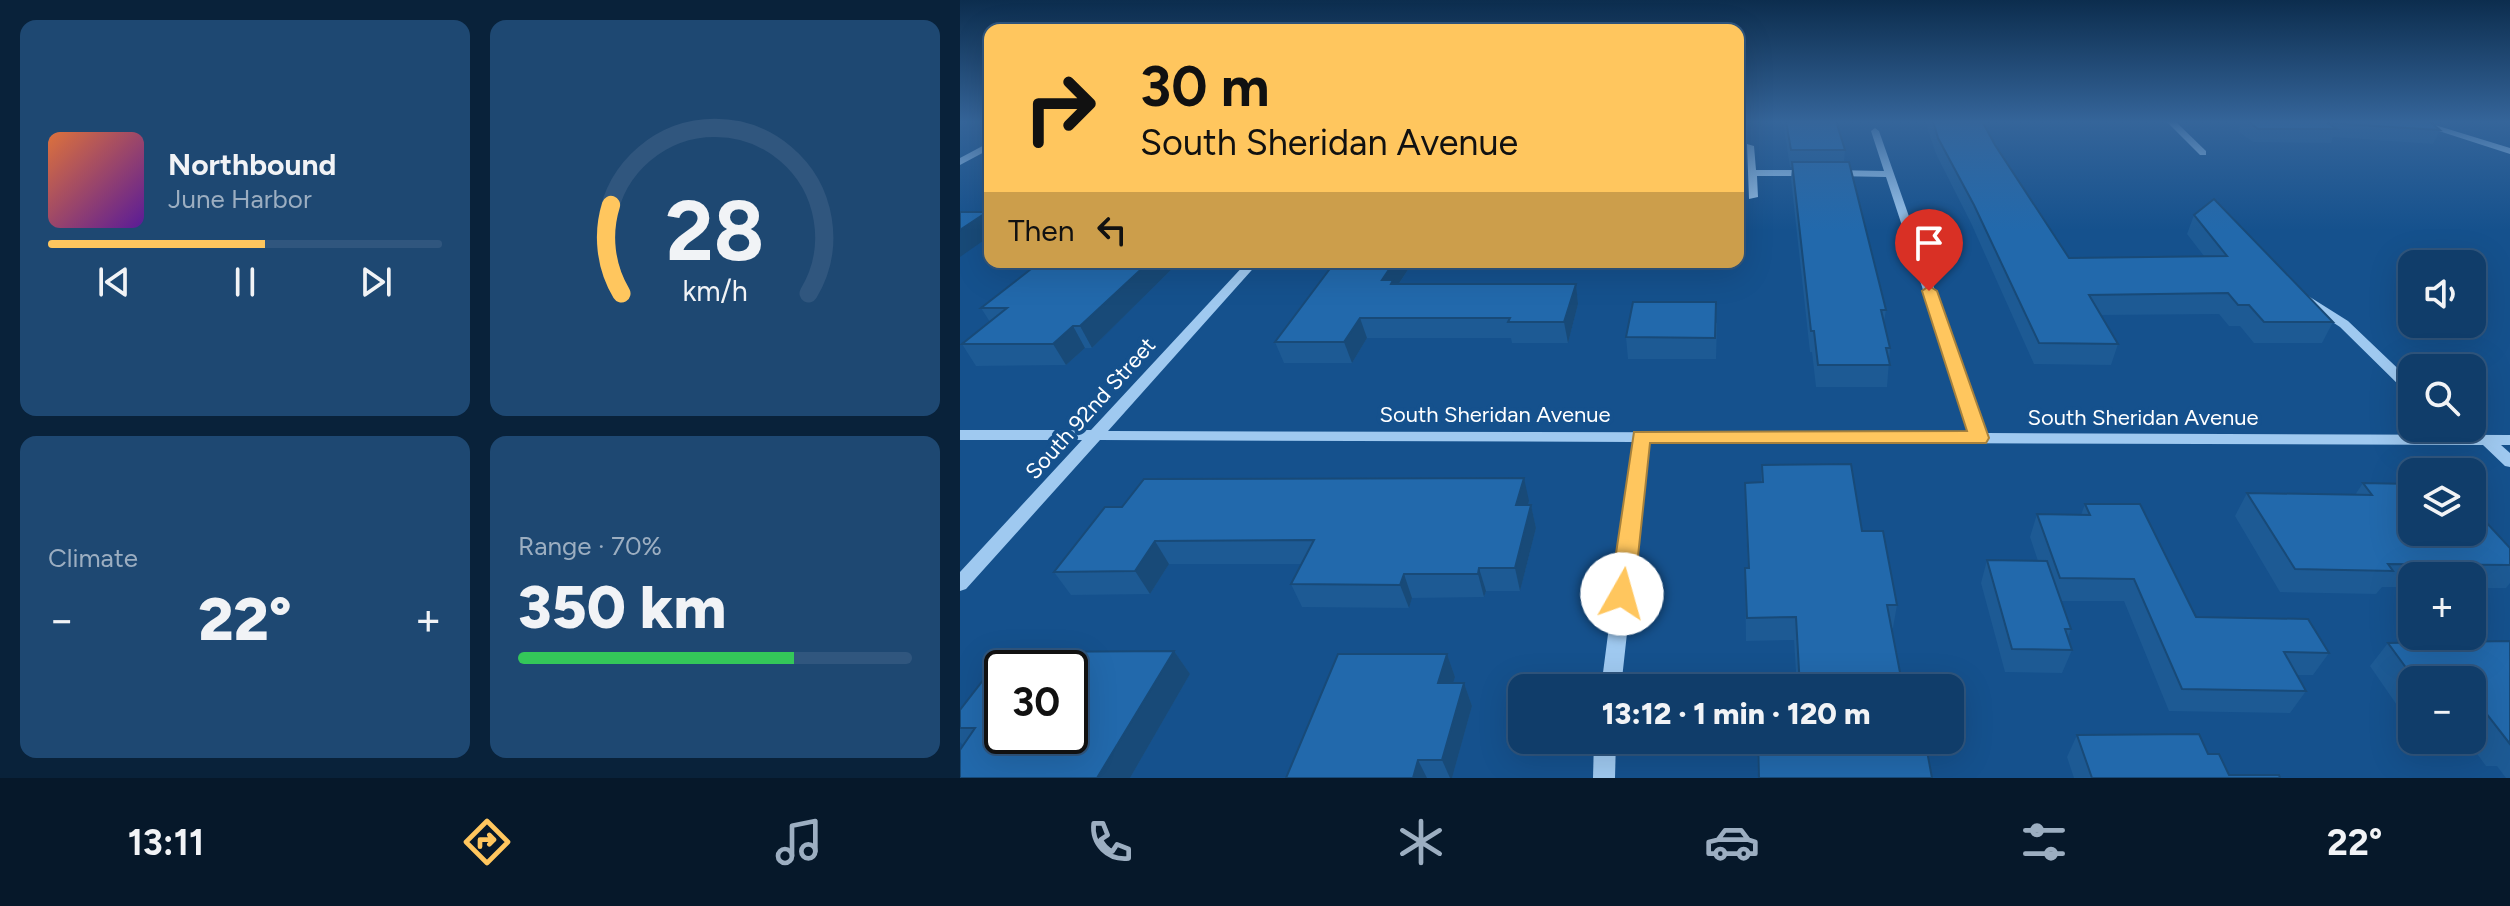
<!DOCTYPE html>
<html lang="en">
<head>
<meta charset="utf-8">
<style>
  :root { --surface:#103d6a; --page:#1e4872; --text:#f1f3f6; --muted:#9caec1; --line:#30567e; --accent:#ffc65e }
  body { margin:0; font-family:Figtree,sans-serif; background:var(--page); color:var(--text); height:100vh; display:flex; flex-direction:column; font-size:30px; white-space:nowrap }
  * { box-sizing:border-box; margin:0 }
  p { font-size:26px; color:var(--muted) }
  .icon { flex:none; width:44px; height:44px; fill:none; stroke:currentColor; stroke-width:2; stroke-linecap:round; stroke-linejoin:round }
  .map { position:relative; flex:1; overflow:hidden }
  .drawer { display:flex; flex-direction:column; gap:20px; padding:20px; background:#09223a; width:960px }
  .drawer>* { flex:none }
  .banner { position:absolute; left:24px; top:24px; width:760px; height:244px; border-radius:16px; box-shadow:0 8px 32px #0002,0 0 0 2px var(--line); background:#ffc65e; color:#111; overflow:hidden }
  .buttons { position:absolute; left:1438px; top:250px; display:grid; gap:16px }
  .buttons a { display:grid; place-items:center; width:88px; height:88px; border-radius:16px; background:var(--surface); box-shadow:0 8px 32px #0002,0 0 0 2px var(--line); font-size:40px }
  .speed { position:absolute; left:24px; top:650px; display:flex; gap:16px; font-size:40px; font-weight:700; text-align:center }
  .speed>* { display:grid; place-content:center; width:104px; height:104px; border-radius:50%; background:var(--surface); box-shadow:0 8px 32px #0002,0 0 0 2px var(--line); line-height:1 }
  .speed .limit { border:4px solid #111; border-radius:12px; background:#fff; color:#111 }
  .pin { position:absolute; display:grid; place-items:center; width:68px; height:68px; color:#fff; margin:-82px -34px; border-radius:50% 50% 50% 0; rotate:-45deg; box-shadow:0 0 8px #0007 }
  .pin .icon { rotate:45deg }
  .me { position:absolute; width:88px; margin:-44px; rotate:7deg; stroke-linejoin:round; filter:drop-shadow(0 0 6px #0008) }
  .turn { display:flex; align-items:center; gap:28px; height:168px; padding:0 24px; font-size:36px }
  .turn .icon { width:104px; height:104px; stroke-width:2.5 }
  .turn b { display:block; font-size:56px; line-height:68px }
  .then { display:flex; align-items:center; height:76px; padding:0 24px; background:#0003; gap:16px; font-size:30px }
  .big { font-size:60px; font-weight:800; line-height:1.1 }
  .drawer .widget { flex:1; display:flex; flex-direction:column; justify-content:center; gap:12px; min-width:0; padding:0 28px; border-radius:16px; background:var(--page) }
  .drawer .dial { align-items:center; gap:0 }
  .dial svg { height:208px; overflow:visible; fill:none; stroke:var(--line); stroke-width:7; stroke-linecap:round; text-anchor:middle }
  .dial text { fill:var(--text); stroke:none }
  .song { display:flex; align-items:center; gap:24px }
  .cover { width:96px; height:96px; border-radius:12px; background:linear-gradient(135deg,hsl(20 70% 55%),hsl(270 70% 35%)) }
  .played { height:8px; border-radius:4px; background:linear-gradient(90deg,var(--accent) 55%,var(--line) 55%) }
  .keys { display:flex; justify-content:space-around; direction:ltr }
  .heat { display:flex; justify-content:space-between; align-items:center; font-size:44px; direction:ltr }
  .charge { height:12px; border-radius:6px; background:linear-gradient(90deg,#34c759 70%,var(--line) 0) }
  .drawer .tiles { flex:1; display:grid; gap:20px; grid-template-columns:repeat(2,1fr) }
  .trip { position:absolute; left:548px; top:674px; width:456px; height:80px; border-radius:16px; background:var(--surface); box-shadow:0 8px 32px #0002,0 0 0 2px var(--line); font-weight:800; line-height:80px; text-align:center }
  .dock { display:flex; height:128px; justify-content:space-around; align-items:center; background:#06182a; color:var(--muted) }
  .dock .icon { width:56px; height:56px }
  .dock .active { color:var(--accent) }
  .dock b { font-size:36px; color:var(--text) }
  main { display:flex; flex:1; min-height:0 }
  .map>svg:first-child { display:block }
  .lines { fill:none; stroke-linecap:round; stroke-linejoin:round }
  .minor { fill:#9fc9f0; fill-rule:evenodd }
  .wall { fill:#1d5a94 }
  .shaded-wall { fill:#184a78 }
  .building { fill:#2269ac; stroke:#184a78; stroke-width:2; fill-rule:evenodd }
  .route { fill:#ffc65e; stroke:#a6813d; stroke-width:2 }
  .labels { text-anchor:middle; stroke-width:8; stroke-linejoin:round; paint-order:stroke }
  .street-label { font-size:22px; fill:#fff; stroke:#15518d }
</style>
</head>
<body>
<main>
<section class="drawer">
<div class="tiles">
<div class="widget">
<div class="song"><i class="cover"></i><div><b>Northbound</b><p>June Harbor</p></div></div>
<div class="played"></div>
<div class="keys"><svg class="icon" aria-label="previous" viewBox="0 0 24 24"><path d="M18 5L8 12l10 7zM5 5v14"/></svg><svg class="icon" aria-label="pause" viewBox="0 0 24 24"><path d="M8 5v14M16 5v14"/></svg><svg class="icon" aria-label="next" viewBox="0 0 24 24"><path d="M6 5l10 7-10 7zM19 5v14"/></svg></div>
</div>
<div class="widget dial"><svg viewBox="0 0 100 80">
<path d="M14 69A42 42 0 1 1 86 69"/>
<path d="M14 69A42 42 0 0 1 10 35" stroke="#ffc65e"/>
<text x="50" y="56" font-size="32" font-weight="700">28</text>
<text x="50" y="72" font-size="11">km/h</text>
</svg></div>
<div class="widget"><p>Climate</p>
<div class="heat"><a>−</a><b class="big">22°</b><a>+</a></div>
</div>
<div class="widget"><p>Range · 70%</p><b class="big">350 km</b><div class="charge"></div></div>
</div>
</section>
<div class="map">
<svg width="1550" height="778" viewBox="0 0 1550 778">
  <rect width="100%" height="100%" fill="#15518d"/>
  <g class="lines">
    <g class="minor">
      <polygon points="1206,121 1215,121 1246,151 1246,155 1240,155"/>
      <polygon points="1448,121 1462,121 1550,148 1550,154"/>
      <polygon points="915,128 919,131 1025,433 1550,435 1550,445 1541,445 1550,453 1550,467 1545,466 1523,445 688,442 661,688 641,688 673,442 140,440 6,589 0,591 0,572 122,440 0,440 0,430 131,430 287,262 299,262 148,431 1010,433 926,177 874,176 869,173 874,170 924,171 911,131"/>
      <polygon points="30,142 30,149 0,165 0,158"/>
      <polygon points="787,144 794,146 796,170 849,170 854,173 849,176 797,176 798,197 789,199"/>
      <polygon points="1334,287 1388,321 1452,382 1452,394 1447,393 1380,327 1330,294 1330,288"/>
      <polygon points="634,740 656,740 655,778 633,778"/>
    </g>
  </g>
  <g class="wall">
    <polygon points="823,121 876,121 885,150 884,162 926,310 924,322 930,348 927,387 856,387 852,352 850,352 831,179 832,167 830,167"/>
    <polygon points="965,121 1022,121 1035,145 1109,258 1244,256 1227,234 1234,215 1373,322 1362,343 1294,343 1280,326 1269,326 1259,314 1141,315 1158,344 1151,365 1074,364 1011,223 976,154"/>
    <polygon points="1280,121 1469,121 1480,130 1473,144 1373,137 1371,143 1293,142 1279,132"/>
    <polygon points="80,262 219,262 132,348 125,348 106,365 16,366 2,344 30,322 21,308"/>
    <polygon points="375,262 453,262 439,284 616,284 618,304 608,343 552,343 551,338 407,338 392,363 324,363 315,342"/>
    <polygon points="757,323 756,359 668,359 666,337"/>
    <polygon points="802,465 902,531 937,605 933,628 932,628 943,688 837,688 834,640 786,641 785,568 788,568 785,506 785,483 801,482"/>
    <polygon points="1403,483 1452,532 1550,548 1550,583 1546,588 1512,588 1512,576 1452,576 1452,587 1422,587 1416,594 1320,592 1275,516 1287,493 1395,495"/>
    <polygon points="569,501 568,505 571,505 576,528 560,591 526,591 524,597 452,598 449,608 342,607 331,584 342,564 209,564 190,594 111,595 94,572 145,507"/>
    <polygon points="1125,504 1236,617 1369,653 1353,675 1337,675 1346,691 1330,713 1209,711 1164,601 1101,601 1111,629 1108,637 1112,650 1102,673 1045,672 1021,583 1027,560 1078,561 1070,537 1077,514 1121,515"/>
    <polygon points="1550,641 1550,778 1546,778 1537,766 1526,766 1507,740 1512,740 1512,680 1452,680 1452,711 1441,711 1410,666 1428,643"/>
    <polygon points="214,651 230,674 170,778 0,778 3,745 0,742 0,710"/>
    <polygon points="487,654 495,677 493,683 504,683 512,706 492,778 326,778"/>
    <polygon points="1117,735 1248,754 1269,775 1320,778 1114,778 1107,757"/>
    <polygon points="797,740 965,740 972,778 798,778"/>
  </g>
  <g class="shaded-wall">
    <polygon points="27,212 30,217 30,236 0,257 0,230"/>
    <polygon points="189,262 219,262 132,348 120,326"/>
    <polygon points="434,262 453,262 436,288 422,280"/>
    <polygon points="616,284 618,304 608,343 604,322"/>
    <polygon points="400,318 407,338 392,363 384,342"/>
    <polygon points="113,326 125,348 106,365 93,344"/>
    <polygon points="564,478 569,501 562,528 556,505"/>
    <polygon points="571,505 576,528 560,591 555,568"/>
    <polygon points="195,541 209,564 190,594 175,571"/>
    <polygon points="519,568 526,591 524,597 518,574"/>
    <polygon points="444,574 452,598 449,608 440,585"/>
    <polygon points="214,651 230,674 170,778 137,778"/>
    <polygon points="487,654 495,677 486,706 478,683"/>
    <polygon points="504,683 512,706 492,778 490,778 482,760"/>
    <polygon points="458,760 467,778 453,778"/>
  </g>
  <g class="building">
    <polygon points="826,121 876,121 885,150 831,150"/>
    <polygon points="973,121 1022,121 1035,145 1109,258 1267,256 1234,215 1254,199 1373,322 1304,322 1289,305 1278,305 1268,293 1129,295 1158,344 1079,343 1014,205 978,138"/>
    <polygon points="1288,121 1469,121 1480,130 1367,123 1377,129 1298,129"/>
    <polygon points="832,162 889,162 926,310 921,310 930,348 926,348 930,365 858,365 854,331 851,331"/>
    <polygon points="0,212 27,212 0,230"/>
    <polygon points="80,262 189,262 120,326 113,326 93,344 2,344 47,308 21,308"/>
    <polygon points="375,262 434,262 422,280 433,280 431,284 616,284 604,322 548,322 550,318 400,318 384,342 315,342"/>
    <polygon points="673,302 756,302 755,338 666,337"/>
    <polygon points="891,464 902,531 923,531 937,605 927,605 943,688 840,688 836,617 787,618 785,568 789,568 785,483 803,482 802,465"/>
    <polygon points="564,478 556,505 571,505 555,568 519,568 518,574 444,574 440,585 331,584 354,540 195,541 175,571 94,572 145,507 162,507 184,479"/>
    <polygon points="1403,483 1452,484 1452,532 1512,532 1512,507 1550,548 1550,565 1428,564 1433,571 1335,569 1287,493 1412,495"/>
    <polygon points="1125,504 1180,504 1236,617 1348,619 1369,653 1324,652 1346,691 1222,689 1174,579 1100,578 1077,514 1130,515"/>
    <polygon points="1027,560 1087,561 1111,629 1105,629 1112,650 1052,649"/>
    <polygon points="1550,641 1550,744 1512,695 1512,680 1455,680 1428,643"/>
    <path d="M214 651 137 778H0V750L15 728H0V710L45 652ZM42 668H110V736H42Z"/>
    <polygon points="378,654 487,654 478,683 504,683 482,760 458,760 453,778 326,778"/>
    <polygon points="1239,734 1248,754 1259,754 1269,775 1319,775 1320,778 1132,778 1117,735"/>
    <polygon points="798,740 965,740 972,778 799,778"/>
  </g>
  <linearGradient id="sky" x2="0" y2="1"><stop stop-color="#0c2d4e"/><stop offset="0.53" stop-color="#35659a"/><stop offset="1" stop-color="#35659a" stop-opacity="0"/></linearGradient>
  <rect width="1550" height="230" fill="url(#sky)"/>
  <polygon class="route" points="969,286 977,291 1029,438 1026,443 690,443 674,594 671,601 662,603 654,601 650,594 674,432 1007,431 962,291"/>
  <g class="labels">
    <g class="street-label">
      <text transform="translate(130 408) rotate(-48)" y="8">South 92nd Street</text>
      <text x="535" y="422">South Sheridan Avenue</text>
      <text x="1183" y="425">South Sheridan Avenue</text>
    </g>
  </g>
</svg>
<div class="buttons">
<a><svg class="icon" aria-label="sound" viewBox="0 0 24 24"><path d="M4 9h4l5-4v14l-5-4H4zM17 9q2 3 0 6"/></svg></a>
<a><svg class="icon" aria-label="search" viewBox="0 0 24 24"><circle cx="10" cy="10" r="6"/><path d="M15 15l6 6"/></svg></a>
<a><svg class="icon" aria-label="layers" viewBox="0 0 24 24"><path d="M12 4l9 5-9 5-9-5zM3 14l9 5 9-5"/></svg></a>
<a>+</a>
<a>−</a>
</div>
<div class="speed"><div class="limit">30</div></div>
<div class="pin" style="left:969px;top:291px;background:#d93025"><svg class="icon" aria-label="arrive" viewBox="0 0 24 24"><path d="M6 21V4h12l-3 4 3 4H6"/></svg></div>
<svg class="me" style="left:662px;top:594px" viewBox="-20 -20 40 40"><circle r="19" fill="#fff"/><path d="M0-13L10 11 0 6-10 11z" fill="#ffc65e"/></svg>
<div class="trip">13:12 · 1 min · 120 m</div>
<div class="banner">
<div class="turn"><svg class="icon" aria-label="right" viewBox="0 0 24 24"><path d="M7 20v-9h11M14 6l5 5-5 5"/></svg><div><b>30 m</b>South Sheridan Avenue</div></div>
<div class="then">Then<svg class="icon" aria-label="left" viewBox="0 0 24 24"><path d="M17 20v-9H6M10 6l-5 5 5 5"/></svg></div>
</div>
</div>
</main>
<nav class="dock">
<b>13:11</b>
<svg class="icon active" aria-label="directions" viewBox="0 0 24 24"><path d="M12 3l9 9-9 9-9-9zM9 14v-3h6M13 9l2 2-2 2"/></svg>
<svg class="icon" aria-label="music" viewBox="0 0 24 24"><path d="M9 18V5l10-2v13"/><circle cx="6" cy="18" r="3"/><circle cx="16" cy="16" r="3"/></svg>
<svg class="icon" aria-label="phone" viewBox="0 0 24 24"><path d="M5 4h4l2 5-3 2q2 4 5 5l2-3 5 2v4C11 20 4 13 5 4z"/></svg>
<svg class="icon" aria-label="climate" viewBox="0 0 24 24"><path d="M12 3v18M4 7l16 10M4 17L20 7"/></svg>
<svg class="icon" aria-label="car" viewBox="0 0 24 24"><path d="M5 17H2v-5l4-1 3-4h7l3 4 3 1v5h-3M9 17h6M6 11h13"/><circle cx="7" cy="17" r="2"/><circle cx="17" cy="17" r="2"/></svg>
<svg class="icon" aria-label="filters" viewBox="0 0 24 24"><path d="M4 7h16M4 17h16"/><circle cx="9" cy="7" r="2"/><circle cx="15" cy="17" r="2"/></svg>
<b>22°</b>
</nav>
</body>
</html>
